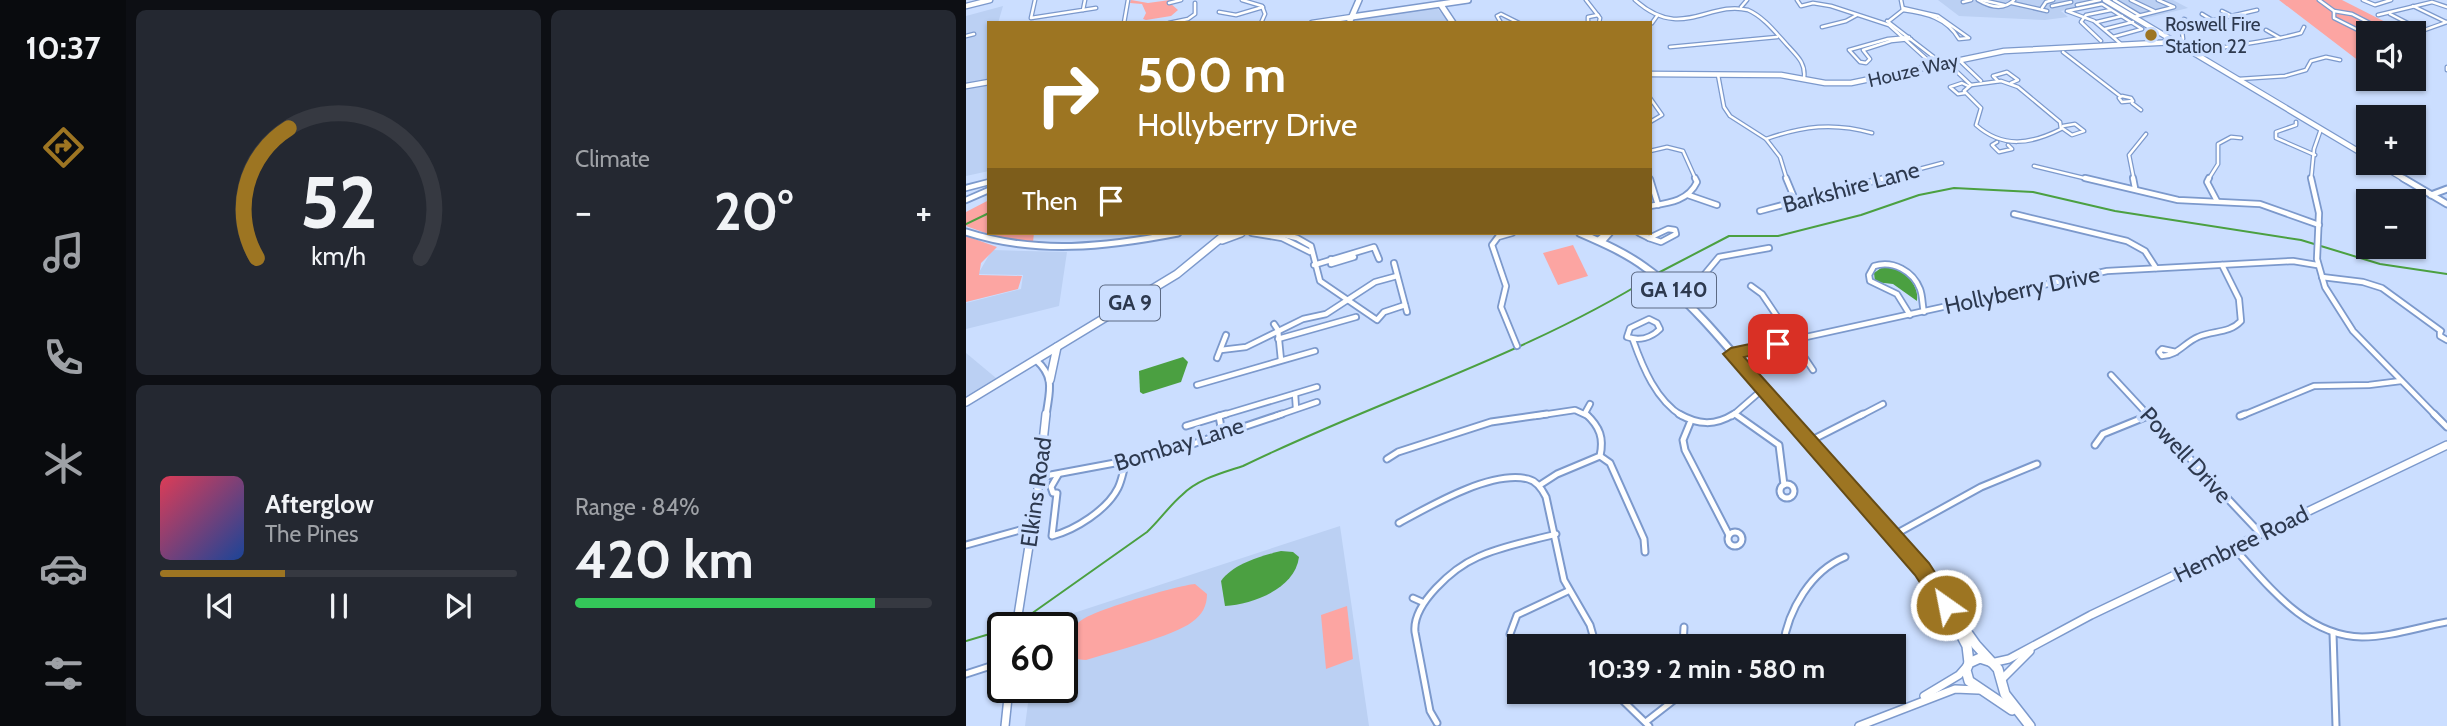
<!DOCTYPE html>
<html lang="en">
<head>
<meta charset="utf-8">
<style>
  :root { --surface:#171b24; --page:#242831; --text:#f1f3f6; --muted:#9ea1a6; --line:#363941; --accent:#9d7522 }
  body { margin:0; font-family:Cabin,sans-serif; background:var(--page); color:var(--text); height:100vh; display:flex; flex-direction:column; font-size:26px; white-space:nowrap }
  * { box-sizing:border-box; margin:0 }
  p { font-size:23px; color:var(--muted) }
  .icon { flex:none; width:38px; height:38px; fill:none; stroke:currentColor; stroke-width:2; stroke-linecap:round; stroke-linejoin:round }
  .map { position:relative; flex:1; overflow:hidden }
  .side { display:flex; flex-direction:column; gap:10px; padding:10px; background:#0d0f14; width:840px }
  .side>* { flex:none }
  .guide { position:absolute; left:21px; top:21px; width:665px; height:214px; border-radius:0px; box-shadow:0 2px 5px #0004; background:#9d7522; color:#fff; overflow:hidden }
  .controls { position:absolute; left:1390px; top:21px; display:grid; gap:14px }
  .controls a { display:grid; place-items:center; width:70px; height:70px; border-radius:0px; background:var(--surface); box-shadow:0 2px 5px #0004; font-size:35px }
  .speed { position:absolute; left:21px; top:612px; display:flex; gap:14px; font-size:35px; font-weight:700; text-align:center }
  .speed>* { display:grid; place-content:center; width:91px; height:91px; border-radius:50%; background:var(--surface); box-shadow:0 2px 5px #0004; line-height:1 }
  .speed .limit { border:4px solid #111; border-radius:10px; background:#fff; color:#111 }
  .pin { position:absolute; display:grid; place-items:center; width:60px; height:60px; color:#fff; margin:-30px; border-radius:14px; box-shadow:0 4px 10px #0006 }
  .me { position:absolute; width:77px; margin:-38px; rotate:327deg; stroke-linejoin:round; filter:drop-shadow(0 0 5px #0008) }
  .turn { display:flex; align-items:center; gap:24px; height:147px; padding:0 35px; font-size:32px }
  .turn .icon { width:91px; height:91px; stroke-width:2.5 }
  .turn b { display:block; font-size:49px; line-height:60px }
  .then { display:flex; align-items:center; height:66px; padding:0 35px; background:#0003; gap:14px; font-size:26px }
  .big { font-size:52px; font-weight:700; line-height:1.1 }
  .side .card { flex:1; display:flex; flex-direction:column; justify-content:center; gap:10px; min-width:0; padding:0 24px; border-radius:10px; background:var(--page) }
  .side .dial { align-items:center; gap:0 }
  .dial svg { height:182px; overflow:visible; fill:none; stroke:var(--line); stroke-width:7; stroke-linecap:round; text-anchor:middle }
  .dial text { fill:var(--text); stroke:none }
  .song { display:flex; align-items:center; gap:21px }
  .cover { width:84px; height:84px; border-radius:10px; background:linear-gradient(135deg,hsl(350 70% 55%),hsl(220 70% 35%)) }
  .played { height:7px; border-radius:4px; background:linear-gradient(90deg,var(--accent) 35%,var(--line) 35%) }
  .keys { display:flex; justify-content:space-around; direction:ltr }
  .heat { display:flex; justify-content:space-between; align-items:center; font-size:38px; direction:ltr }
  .charge { height:10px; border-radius:5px; background:linear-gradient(90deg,#34c759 84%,var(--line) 0) }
  .side .tiles { flex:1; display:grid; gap:10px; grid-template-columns:repeat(2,1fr) }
  .trip { position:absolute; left:541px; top:634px; width:399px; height:70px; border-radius:0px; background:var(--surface); box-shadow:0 2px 5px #0004; font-weight:700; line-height:70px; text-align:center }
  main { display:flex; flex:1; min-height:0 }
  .menu { display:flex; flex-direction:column; width:126px; justify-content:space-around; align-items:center; background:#090b0e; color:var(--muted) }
  .menu .icon { width:49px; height:49px }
  .menu .active { color:var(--accent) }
  .menu b { font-size:32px; color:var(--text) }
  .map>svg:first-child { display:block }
  .built { fill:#bbd0f3 }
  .green { fill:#fca5a2 }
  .water { fill:#4ba041 }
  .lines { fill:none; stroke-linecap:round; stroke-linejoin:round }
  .stream { stroke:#4ba041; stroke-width:2 }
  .street-far2-casing { stroke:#7c99cc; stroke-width:5 }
  .street-far1-casing { stroke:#7c99cc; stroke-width:8 }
  .street-casing { stroke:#7c99cc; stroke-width:9 }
  .secondary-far2-casing { stroke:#7c99cc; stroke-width:7 }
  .secondary-far1-casing { stroke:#7c99cc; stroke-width:9 }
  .secondary-casing { stroke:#7c99cc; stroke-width:10 }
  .primary-far2-casing { stroke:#7c99cc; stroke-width:8 }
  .primary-far1-casing { stroke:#7c99cc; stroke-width:10 }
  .primary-casing { stroke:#7c99cc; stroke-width:12 }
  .highway-far1-casing { stroke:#7c99cc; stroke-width:8 }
  .highway-casing { stroke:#7c99cc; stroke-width:10 }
  .street-far2 { stroke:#fff; stroke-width:2.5 }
  .street-far1 { stroke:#fff; stroke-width:4.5 }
  .street { stroke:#fff; stroke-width:5 }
  .secondary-far2 { stroke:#fff; stroke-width:4.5 }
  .secondary-far1 { stroke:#fff; stroke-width:5 }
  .secondary { stroke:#fff; stroke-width:7 }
  .primary-far2 { stroke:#fff; stroke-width:5 }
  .primary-far1 { stroke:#fff; stroke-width:6 }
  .primary { stroke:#fff; stroke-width:9 }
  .highway-far1 { stroke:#fff; stroke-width:5 }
  .highway { stroke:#fff; stroke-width:7 }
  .route { fill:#9d7522; stroke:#664c16; stroke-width:2 }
  .poi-dot { fill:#9d7522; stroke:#cbdeff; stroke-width:2.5 }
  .labels { text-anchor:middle; stroke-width:7; stroke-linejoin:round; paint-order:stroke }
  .far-poi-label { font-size:19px; fill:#2d394f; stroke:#cbdeff; text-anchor:start }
  .far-street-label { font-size:19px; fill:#2d394f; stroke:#cbdeff }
  .shield { fill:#cbdeff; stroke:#5c6a84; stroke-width:2 }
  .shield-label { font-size:21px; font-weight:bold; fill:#2d394f }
  .street-label { font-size:23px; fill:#2d394f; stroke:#cbdeff }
</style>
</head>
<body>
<main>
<nav class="menu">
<b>10:37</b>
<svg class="icon active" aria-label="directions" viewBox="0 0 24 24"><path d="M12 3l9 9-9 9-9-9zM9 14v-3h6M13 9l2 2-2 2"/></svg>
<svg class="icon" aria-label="music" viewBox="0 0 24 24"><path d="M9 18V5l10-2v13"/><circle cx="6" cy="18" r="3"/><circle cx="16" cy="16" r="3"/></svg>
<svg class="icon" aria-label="phone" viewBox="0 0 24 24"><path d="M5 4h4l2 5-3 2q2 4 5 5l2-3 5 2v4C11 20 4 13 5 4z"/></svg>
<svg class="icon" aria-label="climate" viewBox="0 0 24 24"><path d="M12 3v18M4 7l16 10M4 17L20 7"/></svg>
<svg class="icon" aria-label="car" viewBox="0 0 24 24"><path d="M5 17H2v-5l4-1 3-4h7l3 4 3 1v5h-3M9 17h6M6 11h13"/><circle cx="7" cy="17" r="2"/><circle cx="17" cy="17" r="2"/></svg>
<svg class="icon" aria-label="filters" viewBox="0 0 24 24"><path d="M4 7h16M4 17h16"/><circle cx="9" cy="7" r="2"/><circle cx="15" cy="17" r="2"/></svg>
</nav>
<section class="side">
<div class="tiles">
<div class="card dial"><svg viewBox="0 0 100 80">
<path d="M14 69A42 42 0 1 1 86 69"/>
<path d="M14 69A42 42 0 0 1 28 12" stroke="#9d7522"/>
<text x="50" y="56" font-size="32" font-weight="700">52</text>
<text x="50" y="72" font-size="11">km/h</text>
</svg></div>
<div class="card"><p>Climate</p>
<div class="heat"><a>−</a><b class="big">20°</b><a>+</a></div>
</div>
<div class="card">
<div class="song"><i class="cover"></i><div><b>Afterglow</b><p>The Pines</p></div></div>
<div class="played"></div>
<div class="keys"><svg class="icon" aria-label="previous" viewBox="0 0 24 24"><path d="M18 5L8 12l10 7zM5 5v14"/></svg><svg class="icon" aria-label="pause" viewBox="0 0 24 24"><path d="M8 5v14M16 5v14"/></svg><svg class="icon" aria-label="next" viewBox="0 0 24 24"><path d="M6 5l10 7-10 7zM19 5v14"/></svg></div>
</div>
<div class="card"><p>Range · 84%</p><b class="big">420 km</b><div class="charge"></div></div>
</div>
</section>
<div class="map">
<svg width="1481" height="726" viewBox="0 0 1481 726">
  <rect width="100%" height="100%" fill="#cbdeff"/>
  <g class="built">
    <polygon points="972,0 1138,0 1095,11 1102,17 1079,20 993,16"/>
    <polygon points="1141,0 1207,0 1222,8 1173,20"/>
    <polygon points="37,6 32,23 23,23 23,80 0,84 0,16"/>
    <polygon points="470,7 484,23 388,23 394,17"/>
    <polygon points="23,84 23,171 0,176 0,87"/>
    <polygon points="26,250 101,252 93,306 0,329 0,303 55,289 57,275 12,274"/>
    <polygon points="0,353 30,378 0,396"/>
    <polygon points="374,526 403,726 59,726 64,688 96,688 96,628 70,628 71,625"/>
  </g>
  <g class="green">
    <polygon points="165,0 182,3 204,0 204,3 212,10 205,16 180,20 177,19 180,13 176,4 164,3"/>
    <polygon points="1313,0 1376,0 1441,33 1402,33 1402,68"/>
    <polygon points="23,200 23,233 68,233 67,242 36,239 0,226 0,212"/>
    <polygon points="0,236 31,247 15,263 13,275 56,276 52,289 0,302"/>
    <polygon points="607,245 622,276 592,285 577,253"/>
    <path d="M229 584 241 594C241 606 236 615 226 622 208 636 145 652 120 660 87 659 99 629 119 618 137 608 209 586 229 584Z"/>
    <polygon points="381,606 387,659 360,669 355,615"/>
  </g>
  <g class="water">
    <path d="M918 266C935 266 954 284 951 301L927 284 909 282 908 273Z"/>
    <polygon points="217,357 222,362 215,382 177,394 174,392 173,371"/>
    <path d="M315 551 327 552 333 557C329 589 287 604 259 606L255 581C267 564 295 556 315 551Z"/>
  </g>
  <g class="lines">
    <g class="stream">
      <polyline points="0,224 23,213"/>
      <polyline points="692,273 763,236 812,236 895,215 953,195 988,188 1067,192 1149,211 1335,240 1414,264 1481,274"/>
      <path d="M65 614 181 532C194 520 203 506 216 495 232 479 256 473 277 466 412 400 559 356 687 276"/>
      <polyline points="0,641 37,630"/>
    </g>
    <g class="street-far2-casing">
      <g id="street-far2">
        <polyline points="69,0 65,18 117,10 119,0"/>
        <polyline points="276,0 296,6 299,14 295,23"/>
        <polyline points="620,0 634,18 633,23"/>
        <path d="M669 0C716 42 742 0 782 10 798 17 810 33 822 46 831 56 840 63 838 78"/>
        <polyline points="831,0 835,6 847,3 865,6 923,25 965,63 989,70 1005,85"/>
        <path d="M1012 0C1024 7 1037 11 1048 0"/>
        <polyline points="1016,0 1038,5"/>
        <polyline points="1148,0 1173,15"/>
        <polyline points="1165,0 1188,11"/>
        <polyline points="1353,0 1368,11 1386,14 1423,33"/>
        <polyline points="1397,0 1409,5 1425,0"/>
        <polyline points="997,2 1005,0"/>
        <polyline points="203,3 215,0"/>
        <polyline points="1046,3 1081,11"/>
        <polygon points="1136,4 1176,29 1147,37 1128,21 1101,11"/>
        <polyline points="1111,5 1134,0"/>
        <polyline points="1086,6 1105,2"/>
        <polyline points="1447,6 1480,22"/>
        <polyline points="775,7 781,0"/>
        <path d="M937 8 972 16 1003 38 993 39C981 18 960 13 937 10"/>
        <polyline points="1076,8 1080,2 1087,0"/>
        <polyline points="117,10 130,8"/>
        <polyline points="1256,11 1266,16"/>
        <polyline points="1368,11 1368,18 1402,35"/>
        <polyline points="253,12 270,15 297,7"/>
        <polyline points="1236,14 1246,20"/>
        <polyline points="1424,14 1457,31"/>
        <polyline points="1412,15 1466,2 1481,7"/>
        <polyline points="1168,17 1208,7 1192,0"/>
        <polyline points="1218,19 1227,24"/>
        <polyline points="921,21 973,61 971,63"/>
        <polyline points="923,21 937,10 935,0"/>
        <polyline points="1131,22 1156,16"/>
        <polyline points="158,23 162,0"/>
        <polyline points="203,23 222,19 229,14 229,3"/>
        <polyline points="535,23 531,16 535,14 553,23"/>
        <polyline points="622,23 622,17 632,15"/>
        <polyline points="686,23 691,16"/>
        <polyline points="856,27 880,21 891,15"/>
        <polyline points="1139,29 1167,22"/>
        <polyline points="1300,30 1314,38"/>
        <polyline points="1450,33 1481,22"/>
        <polyline points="0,36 8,34"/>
        <polyline points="943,37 922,39 883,50 894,62 900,63 904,59 897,50 925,41 945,39"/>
        <polyline points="1147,37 1156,45"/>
        <polyline points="1135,41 1115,22 1120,15 1145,10"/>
        <polyline points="1209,42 1217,39 1216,31 1222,26 1291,10"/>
        <polyline points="704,47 811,37"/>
        <polyline points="1097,52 1154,96"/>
        <path d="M1229 53C1265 44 1300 43 1335 33L1338 27"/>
        <polyline points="992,59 1015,81"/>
        <polyline points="1481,67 1481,70"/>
        <polyline points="752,75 758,107 764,116 800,139 814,157 821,180"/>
        <polyline points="1273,79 1319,76 1340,70 1345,61 1360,57 1374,60"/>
        <polyline points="1032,81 1027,76 1041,72 1052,80 1045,83"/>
        <path d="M1035 81 1052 87 1094 122 1095 129C1065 144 1037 149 1010 125L1015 108 998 91 1005 85Z"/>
        <polyline points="999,93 992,94 984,87 996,83 1002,86"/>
        <polygon points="1156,96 1165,98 1167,101 1156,102 1153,98"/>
        <polyline points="684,98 696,115 684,122"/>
        <polyline points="1166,103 1175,110"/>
        <polyline points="1330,122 1330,125 1310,132 1310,138 1349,155"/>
        <polyline points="1096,128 1106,135 1118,131 1109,124 1097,126"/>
        <path d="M800 139C837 126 867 122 906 133"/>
        <polyline points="1031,142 1026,145 1033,152 1046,149 1042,145"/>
        <polyline points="684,151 701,147 717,151 730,180"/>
        <polyline points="1068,166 1126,180"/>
        <polyline points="912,180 976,163"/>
        <polyline points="1168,180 1163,155 1180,134"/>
        <polyline points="1242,180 1252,164 1252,144 1265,137 1275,138"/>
        <polyline points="1345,180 1348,149 1355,129"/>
      </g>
    </g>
    <g class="street-far1-casing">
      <g id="street-far1">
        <polyline points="820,178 830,202"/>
        <polyline points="1119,178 1212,200 1294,204 1353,225"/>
        <polyline points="1167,178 1169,188"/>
        <polyline points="1243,178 1241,182 1251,201"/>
        <polyline points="1345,178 1353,213 1351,259 1359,287 1387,331 1470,416"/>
        <polyline points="684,179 692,205"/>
        <polyline points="0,188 23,182"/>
        <polyline points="722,195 751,205"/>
        <polyline points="0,200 23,190"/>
        <path d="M684 206C703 203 722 201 731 182L729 178"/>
        <polyline points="794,211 919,178"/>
        <polyline points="1048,214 1161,241 1179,251 1190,268"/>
        <polygon points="702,229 709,230 710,234 695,242 683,238"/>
        <polyline points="286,233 316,238 344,252"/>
        <polyline points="311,233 331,238 345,246 354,281 411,320 418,312 439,305"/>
        <polyline points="546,233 532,237 526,245 540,286 535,307 551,346"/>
        <polyline points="673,233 683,238"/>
        <polyline points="632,240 641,233"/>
        <polyline points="636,242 644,233"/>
        <polyline points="365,259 365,264 388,257"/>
        <polyline points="428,263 441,312"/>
        <polyline points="348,265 408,247 413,259"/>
        <polyline points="1356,277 1397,282 1416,288 1475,331"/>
        <polyline points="785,286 796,294 847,370"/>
        <polyline points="714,295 728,287 753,257 803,248"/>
        <path d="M944 315 931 294 904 281 903 275 908 266C927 260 947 271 954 289 957 297 956 305 958 312"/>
        <path d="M683 319 691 323 694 329C685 338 673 341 661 337L664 328Z"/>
        <polyline points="308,324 312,330 315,360"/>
        <polyline points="1474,332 1474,336 1481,340"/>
        <polyline points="312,339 390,317"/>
        <path d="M667 340C677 368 690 400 716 416"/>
        <polyline points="255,350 280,347 337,319 360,314 409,282 431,276"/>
        <path d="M1210 352 1196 349 1193 352 1196 356C1211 356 1218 343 1232 337 1247 330 1263 334 1275 321L1273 299 1256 265"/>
        <polyline points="767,353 1141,271 1327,261 1351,265"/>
        <polyline points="251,358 260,335"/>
        <polyline points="1145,375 1183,416"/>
        <polyline points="231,385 349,351"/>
        <polyline points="329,394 330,408"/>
        <polyline points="619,413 624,404"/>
        <polyline points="254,416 351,387"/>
        <polyline points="310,416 351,402"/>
        <polyline points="569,416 609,410 622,416"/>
        <polyline points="766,416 797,389"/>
        <polyline points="894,416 917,404"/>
        <polyline points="1275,416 1348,386 1403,385 1435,381"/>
      </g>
    </g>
    <g class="street-casing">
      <g id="street">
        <path d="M713 414C732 425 749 426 768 414"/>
        <polyline points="769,414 813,445 818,485"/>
        <polyline points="1182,414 1295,534"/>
        <polyline points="1468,414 1481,427"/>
        <polyline points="253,416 260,414"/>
        <polyline points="1274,416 1279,414"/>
        <polyline points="724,423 717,440 719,450 763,535"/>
        <polyline points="220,426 253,416 256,433"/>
        <polyline points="844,441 897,414"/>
        <polyline points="1129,445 1137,434 1184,415"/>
        <polyline points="634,456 644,463 678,539 679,552"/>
        <polyline points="421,459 432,452 525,422 581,414"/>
        <path d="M92 475 85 487 87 493H91L86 536C109 530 141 510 152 488 156 480 157 471 160 462"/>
        <polyline points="74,477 197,454 316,414"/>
        <circle cx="821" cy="491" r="7"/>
        <path d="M574 485 591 474 634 456C638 438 634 427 620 414"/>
        <path d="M433 523C464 506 525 470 562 479 571 481 576 489 580 497L598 580 624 625 630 646"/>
        <circle cx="769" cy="539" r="7"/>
        <polyline points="928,535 1015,487 1071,464"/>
        <polyline points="0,545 65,527"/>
        <path d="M1267 547C1302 585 1339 636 1396 637 1424 637 1453 627 1481 622"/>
        <polyline points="447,598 456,602"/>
        <polyline points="1367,633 1370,726"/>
        <polyline points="544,634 551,615 602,591"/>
        <polyline points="717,646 718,627"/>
        <path d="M817 646C822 610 845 571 879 557"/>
        <polyline points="910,646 914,640"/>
        <polyline points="0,674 37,662"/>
        <polyline points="647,691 683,726"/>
        <polyline points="728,691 753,695 790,691"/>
        <polyline points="681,721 708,700 712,691"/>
        <path d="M471 723 464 711 449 632C446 604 487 568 512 557 535 546 565 541 590 534"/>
      </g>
    </g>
    <g class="secondary-far2-casing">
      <g id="secondary-far2">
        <polyline points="1139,0 1402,157"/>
        <polyline points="0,6 24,0"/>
        <polyline points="346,23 386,17"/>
        <polyline points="684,74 815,75 859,83 885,83 1038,51 1209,42"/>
        <polyline points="0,86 23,82"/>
        <polyline points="1411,163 1440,180"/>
      </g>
    </g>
    <g class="secondary-far1-casing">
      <g id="secondary-far1">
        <polyline points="1437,178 1481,204"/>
        <polyline points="1465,195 1481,189"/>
        <path d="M0 232C71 255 140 247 212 233"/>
        <path d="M70 360C90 378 83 392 80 416"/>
      </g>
    </g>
    <g class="secondary-casing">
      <g id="secondary">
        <polyline points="50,628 72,489 80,414"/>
        <polyline points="1025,663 1043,659 1125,615 1481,445"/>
        <polyline points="1035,680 1064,651"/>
        <polyline points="958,696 993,675 1000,667"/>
        <polyline points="39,726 43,688"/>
        <polyline points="893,726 989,689 1012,690"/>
      </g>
    </g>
    <g class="primary-far2-casing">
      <g id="primary-far2">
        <polyline points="475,5 487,23"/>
        <polyline points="386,17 502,0"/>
      </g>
    </g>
    <g class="primary-far1-casing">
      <path id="primary-far1" d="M614 233C637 243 660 253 680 268 731 304 778 368 820 416"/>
    </g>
    <g class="primary-casing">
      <g id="primary">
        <polyline points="818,414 956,569 1010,645 1032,669 1039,694 1064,726"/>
        <polyline points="990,625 1001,646 1003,663"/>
        <polyline points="1023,661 1014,658 1003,663 1000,670 1003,681 1046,710"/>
      </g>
    </g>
    <g class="highway-far1-casing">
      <polyline id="highway-far1" points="383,23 393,0"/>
    </g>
    <g class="highway-casing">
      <g id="highway">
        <polyline points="256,240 275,233"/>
        <polyline points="84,380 91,347"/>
        <polyline points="0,402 211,274 261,233"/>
      </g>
    </g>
    <use href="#street-far2" class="street-far2"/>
    <use href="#street-far1" class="street-far1"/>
    <use href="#street" class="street"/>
    <use href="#secondary-far2" class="secondary-far2"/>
    <use href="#secondary-far1" class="secondary-far1"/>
    <use href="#secondary" class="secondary"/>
    <use href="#primary-far2" class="primary-far2"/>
    <use href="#primary-far1" class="primary-far1"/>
    <use href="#primary" class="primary"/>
    <use href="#highway-far1" class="highway-far1"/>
    <use href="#highway" class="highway"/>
  </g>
  <polygon class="route" points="812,338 818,340 820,344 818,348 778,357 963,563 990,605 987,612 980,615 973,612 949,575 757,354 765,348"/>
  <circle class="poi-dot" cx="1185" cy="35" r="7"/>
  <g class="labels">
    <g class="far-poi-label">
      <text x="1199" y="31">Roswell Fire<tspan x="1199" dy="22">Station 22</tspan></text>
    </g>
    <g class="far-street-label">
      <text transform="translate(947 70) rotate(-13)" y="7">Houze Way</text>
    </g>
    <g class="shield">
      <rect x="666" y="272.5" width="84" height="35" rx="5"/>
      <rect x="134" y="285.5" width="60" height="35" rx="5"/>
    </g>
    <g class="shield-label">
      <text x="708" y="297">GA 140</text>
      <text x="164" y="310">GA 9</text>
    </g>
    <g class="street-label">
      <text transform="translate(885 187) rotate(-15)" y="8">Barkshire Lane</text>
      <text transform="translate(1056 290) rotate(-12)" y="8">Hollyberry Drive</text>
      <text transform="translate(213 444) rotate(-17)" y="8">Bombay Lane</text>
      <text transform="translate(1220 455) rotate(47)" y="8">Powell Drive</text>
      <text transform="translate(70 492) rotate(-82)" y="8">Elkins Road</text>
      <text transform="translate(1275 544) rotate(-26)" y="8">Hembree Road</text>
    </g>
  </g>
</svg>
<div class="controls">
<a><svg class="icon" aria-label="sound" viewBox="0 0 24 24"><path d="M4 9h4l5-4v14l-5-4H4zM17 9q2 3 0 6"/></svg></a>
<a>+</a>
<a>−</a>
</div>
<div class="speed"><div class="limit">60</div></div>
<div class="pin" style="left:812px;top:344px;background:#d93025"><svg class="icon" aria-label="arrive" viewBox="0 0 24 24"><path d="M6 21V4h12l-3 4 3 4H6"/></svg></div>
<svg class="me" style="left:980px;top:605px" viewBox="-20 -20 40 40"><circle r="17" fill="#9d7522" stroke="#fff" stroke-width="3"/><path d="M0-11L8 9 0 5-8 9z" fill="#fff"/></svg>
<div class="trip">10:39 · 2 min · 580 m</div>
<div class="guide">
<div class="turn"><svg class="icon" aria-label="right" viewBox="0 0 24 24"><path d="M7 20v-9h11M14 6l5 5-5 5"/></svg><div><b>500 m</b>Hollyberry Drive</div></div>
<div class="then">Then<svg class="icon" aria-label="arrive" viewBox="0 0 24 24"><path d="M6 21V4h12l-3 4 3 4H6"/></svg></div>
</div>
</div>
</main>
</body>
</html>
